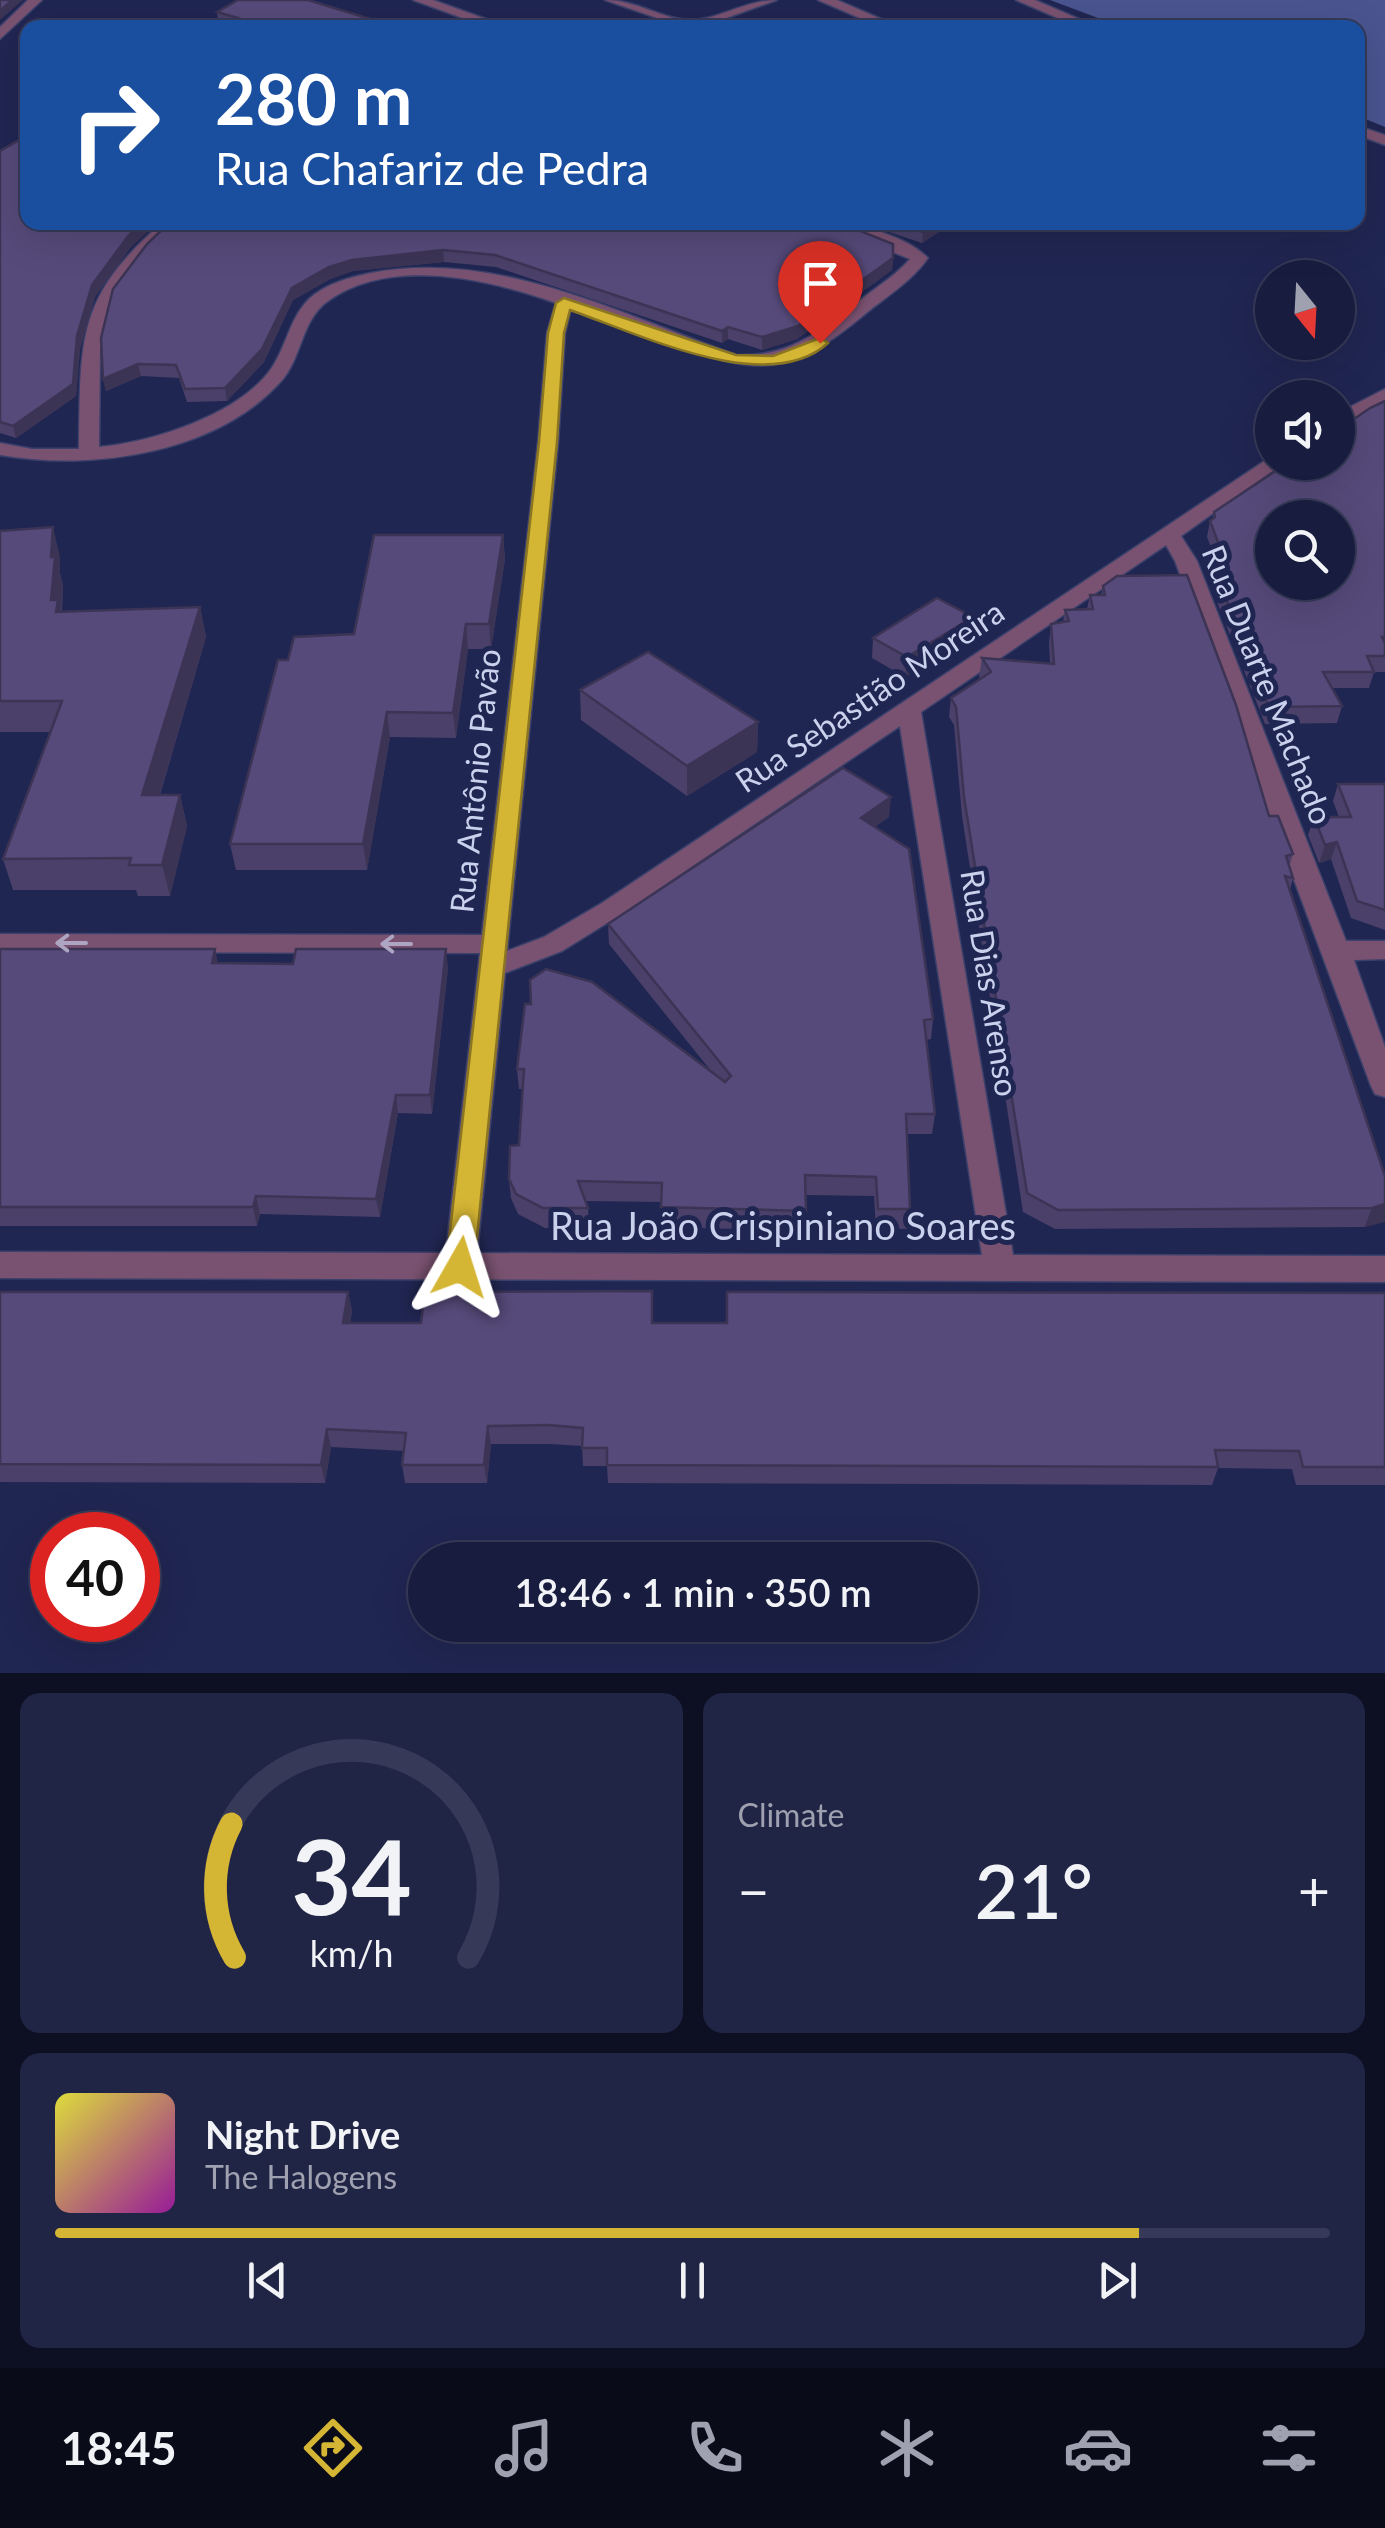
<!DOCTYPE html>
<html lang="en">
<head>
<meta charset="utf-8">
<style>
  :root { --surface:#181c3e; --page:#212545; --text:#f1f3f6; --muted:#9fa1b0; --line:#363a58; --accent:#d5b534 }
  body { margin:0; font-family:Lato,sans-serif; background:var(--page); color:var(--text); height:100vh; display:flex; flex-direction:column; font-size:38px; white-space:nowrap }
  * { box-sizing:border-box; margin:0 }
  p { font-size:32px; color:var(--muted) }
  .icon { flex:none; width:55px; height:55px; fill:none; stroke:currentColor; stroke-width:2; stroke-linecap:round; stroke-linejoin:round }
  .map { position:relative; height:1673px; overflow:hidden }
  .drawer { display:flex; flex-direction:column; gap:20px; padding:20px; background:#0d0f22; flex:1 }
  .drawer>* { flex:none }
  .hud { position:absolute; left:20px; top:20px; width:1345px; height:210px; border-radius:20px; box-shadow:0 10px 40px #0002,0 0 0 2px var(--line); background:#1a4fa0; color:#fff; overflow:hidden }
  .needle { width:65px; rotate:162deg }
  .tools { position:absolute; left:1255px; top:260px; display:grid; gap:20px }
  .tools a { display:grid; place-items:center; width:100px; height:100px; border-radius:50%; background:var(--surface); box-shadow:0 10px 40px #0002,0 0 0 2px var(--line); font-size:50px }
  .speed { position:absolute; left:30px; top:1512px; display:flex; gap:20px; font-size:50px; font-weight:700; text-align:center }
  .speed>* { display:grid; place-content:center; width:130px; height:130px; border-radius:50%; background:var(--surface); box-shadow:0 10px 40px #0002,0 0 0 2px var(--line); line-height:1 }
  .speed .limit { border:15px solid #d22; background:#fff; color:#111 }
  .pin { position:absolute; display:grid; place-items:center; width:85px; height:85px; color:#fff; margin:-102px -42px; border-radius:50% 50% 50% 0; rotate:-45deg; box-shadow:0 0 10px #0007 }
  .pin .icon { rotate:45deg }
  .me { position:absolute; width:110px; margin:-55px; rotate:6deg; stroke-linejoin:round; filter:drop-shadow(0 0 8px #0008) }
  .turn { display:flex; align-items:center; gap:35px; height:210px; padding:0 30px; font-size:45px }
  .turn .icon { width:130px; height:130px; stroke-width:2.5 }
  .turn b { display:block; font-size:70px; line-height:85px }
  .big { font-size:75px; font-weight:600; line-height:1.1 }
  .drawer .widget { flex:1; display:flex; flex-direction:column; justify-content:center; gap:15px; min-width:0; padding:0 35px; border-radius:20px; background:var(--page) }
  .drawer .dial { align-items:center; gap:0 }
  .dial svg { height:260px; overflow:visible; fill:none; stroke:var(--line); stroke-width:7; stroke-linecap:round; text-anchor:middle }
  .dial text { fill:var(--text); stroke:none }
  .song { display:flex; align-items:center; gap:30px }
  .cover { width:120px; height:120px; border-radius:15px; background:linear-gradient(135deg,hsl(60 70% 55%),hsl(300 70% 35%)) }
  .played { height:10px; border-radius:5px; background:linear-gradient(90deg,var(--accent) 85%,var(--line) 85%) }
  .keys { display:flex; justify-content:space-around; direction:ltr }
  .heat { display:flex; justify-content:space-between; align-items:center; font-size:55px; direction:ltr }
  .drawer .tiles { flex:1; display:grid; gap:20px; grid-template-columns:1fr 1fr }
  .widget:last-child { grid-column:span 2 }
  .trip { position:absolute; left:408px; top:1542px; width:570px; height:100px; border-radius:50px; background:var(--surface); box-shadow:0 10px 40px #0002,0 0 0 2px var(--line); font-weight:600; line-height:100px; text-align:center }
  .tabs { display:flex; height:160px; justify-content:space-around; align-items:center; background:#0a0b19; color:var(--muted) }
  .tabs .icon { width:70px; height:70px }
  .tabs .active { color:var(--accent) }
  .tabs b { font-size:45px; color:var(--text) }
  .map>svg:first-child { display:block }
  .water { fill:#4a548f }
  .lines { fill:none; stroke-linecap:round; stroke-linejoin:round }
  .minor-casing { stroke:#3b416b; stroke-width:3 }
  .minor { fill:#7a5271; fill-rule:evenodd }
  .wall { fill:#4a4069 }
  .shaded-wall { fill:#3c3455 }
  .building { fill:#564a7a; stroke:#3c3455; stroke-width:2.5; fill-rule:evenodd }
  .oneway { stroke:#aea5c2 }
  .route { fill:#d5b534; stroke:#8a7622; stroke-width:2.5 }
  .labels { text-anchor:middle; stroke-width:10; stroke-linejoin:round; paint-order:stroke }
  .street-label { font-size:32px; fill:#cad1ed; stroke:#202652 }
  .near-street-label { font-size:38px; fill:#cad1ed; stroke:#202652 }
</style>
</head>
<body>
<div class="map">
<svg width="1385" height="1673" viewBox="0 0 1385 1673">
  <rect width="100%" height="100%" fill="#202652"/>
  <polygon class="water" points="1050,0 1385,0 1385,127 1358,116 1358,28 1122,27"/>
  <g class="lines">
    <g class="minor-casing">
      <g id="minor">
        <polygon points="28,0 42,0 0,39 0,27"/>
        <polygon points="413,0 433,0 511,28 490,28"/>
        <path d="M605 0C637 0 663 20 691 20 715 21 746 0 777 0L698 28H686Z"/>
        <polygon points="818,0 837,0 902,28 883,28"/>
        <polygon points="1016,0 1035,0 1100,28 1081,28"/>
        <polygon points="1358,126 1385,135 1385,145 1358,135"/>
        <path d="M163 222H181L147 253 112 299 100 350 99 447C153 442 242 414 273 366 287 344 290 318 309 299 325 284 350 277 371 273 497 249 620 314 736 355 792 358 826 327 868 294 883 283 898 273 910 259L817 222C852 222 903 233 928 258 912 281 887 296 865 314 790 376 762 376 674 345 639 333 605 320 571 308L565 333 558 443 507 951 544 937 602 903 1269 458 1272 457V462H1285L1181 536 1197 561 1346 941H1385V959L1354 960 1385 1047V1097L1375 1094 1371 1086 1175 561 1166 545 921 712 1013 1255 1385 1256V1282L0 1278V1252L446 1253 480 953 0 952V934L482 935 538 443 547 333 556 303C488 279 392 256 328 301 302 319 302 356 283 379 218 454 92 471 0 455V443L32 449H79C81 340 75 298 163 222ZM900 726 982 1255 477 1253 505 973 562 951 620 915Z"/>
        <polygon points="1385,389 1385,403 1338,426 1338,413"/>
      </g>
    </g>
    <use href="#minor" class="minor"/>
  </g>
  <g class="wall">
    <polygon points="217,12 400,28 227,25 218,22"/>
    <polygon points="0,151 28,222 158,222 131,247 95,297 80,349 76,396 16,438 0,433"/>
    <polygon points="170,222 893,258 892,270 797,339 762,350 728,339 722,343 496,267 444,262 353,271 330,279 293,300 264,362 227,401 187,402 179,378 141,376 106,391 103,379"/>
    <polygon points="854,222 954,222 922,243 862,223"/>
    <polygon points="1385,401 1385,672 1374,672 1369,688 1332,688 1342,706 1337,723 1265,724 1213,592 1217,576 1222,576 1207,537 1210,521 1212,519 1214,512"/>
    <polygon points="0,531 60,557 60,573 63,586 62,612 200,607 206,637 160,795 180,795 187,826 170,896 138,896 136,890 13,890 3,859 51,732 0,732"/>
    <polygon points="503,535 505,559 491,649 468,649 456,738 390,737 367,870 236,870 230,844 288,660 354,634"/>
    <polygon points="1103,586 1269,816 1293,854 1289,867 1293,878 1290,890 1385,1176 1365,1227 1055,1229 1023,1212 962,816 954,725 949,717 951,698 981,679 979,677 982,658 1050,664 1049,643 1051,624 1063,622 1065,610 1087,609 1090,595 1101,595"/>
    <polygon points="971,637 905,677 872,658 873,638"/>
    <polygon points="580,690 758,722 757,752 687,796 581,720"/>
    <polygon points="1338,784 1385,784 1385,930 1351,918 1331,859 1319,863 1308,835 1314,817 1339,817 1333,801"/>
    <polygon points="889,817 874,827 933,1019 931,1039 926,1040 935,1114 932,1134 907,1134 910,1209 907,1229 876,1228 874,1196 806,1195 805,1231 662,1227 661,1202 585,1201 588,1208 589,1228 545,1228 518,1214 511,1198 509,1179 519,1145 523,1089 519,1089 517,1069 711,1071 609,944 608,924"/>
    <polygon points="0,949 218,963 448,968 432,1114 398,1113 380,1217 260,1214 257,1226 0,1226"/>
    <polygon points="0,1292 348,1292 352,1311 350,1323 727,1323 1385,1293 1385,1485 1296,1485 1292,1469 1218,1468 1212,1485 608,1483 607,1466 583,1466 582,1446 550,1444 491,1444 487,1483 405,1483 402,1465 404,1451 331,1447 325,1483 0,1482"/>
  </g>
  <g class="shaded-wall">
    <polygon points="12,0 23,0 0,20 0,11"/>
    <polygon points="143,222 158,222 131,247 95,297 80,349 76,396 16,438 13,426 77,336 92,285 129,235"/>
    <polygon points="937,222 954,222 922,243 923,232"/>
    <polygon points="443,250 444,262 353,271 330,279 293,300 264,362 227,401 225,388 292,288 329,267 352,260"/>
    <polygon points="893,258 892,270 797,339 762,350 762,337"/>
    <polygon points="728,327 728,339 722,343 722,331"/>
    <polygon points="138,364 141,376 106,391 103,379"/>
    <polygon points="53,527 60,557 60,573 63,586 61,610 66,630 51,600"/>
    <polygon points="503,535 505,559 491,649 489,624"/>
    <polygon points="200,607 206,637 150,827 142,795"/>
    <polygon points="973,617 971,637 905,677 907,657"/>
    <polygon points="466,624 468,649 456,738 453,713"/>
    <polygon points="387,712 390,737 367,870 363,844"/>
    <polygon points="758,722 757,752 687,796 687,766"/>
    <polygon points="180,795 187,826 170,896 162,865"/>
    <polygon points="891,797 889,817 859,838 861,818"/>
    <polygon points="1337,842 1331,859 1319,863 1325,845"/>
    <polygon points="215,949 219,968 212,963"/>
    <polygon points="446,949 448,968 432,1114 430,1095"/>
    <polygon points="396,1095 398,1113 380,1217 376,1199"/>
    <polygon points="256,1196 260,1214 257,1226 253,1207"/>
    <polygon points="1385,1204 1385,1222 1365,1227 1372,1208"/>
    <polygon points="348,1292 352,1311 347,1341 343,1323"/>
    <polygon points="488,1426 491,1444 487,1483 484,1465"/>
    <polygon points="327,1429 331,1447 325,1483 321,1465"/>
  </g>
  <g class="building">
    <polygon points="0,0 12,0 0,11"/>
    <polygon points="238,0 308,0 400,28 222,28 238,18 217,12"/>
    <polygon points="28,135 28,222 143,222 129,235 92,285 77,336 73,384 13,426 0,422 0,151"/>
    <polygon points="170,222 838,222 893,244 893,258 798,326 762,337 728,327 722,331 495,255 443,250 352,260 329,267 292,288 262,349 225,388 185,389 176,365 138,364 103,379 101,338 113,289 147,244"/>
    <polygon points="895,222 937,222 923,232"/>
    <path d="M1385 401V637H1382L1385 643V656H1367L1374 672H1323L1342 706 1269 707 1217 576H1231L1210 521 1215 517 1214 512 1289 462H1338V430L1370 408ZM1272 518H1338V582H1272Z"/>
    <polygon points="53,527 51,557 55,557 51,600 58,600 56,612 200,607 142,795 180,795 162,865 129,865 131,858 3,859 62,701 0,701 0,531"/>
    <polygon points="374,535 503,535 489,624 466,624 453,713 387,712 363,844 230,844 278,660 288,660 294,637 354,634"/>
    <polygon points="1187,575 1236,705 1269,816 1278,816 1293,854 1286,856 1293,878 1285,876 1385,1176 1385,1204 1372,1208 1058,1210 1027,1193 964,797 956,707 951,698 991,672 982,658 1054,664 1051,624 1069,621 1065,610 1093,609 1090,595 1105,595 1103,586 1117,576"/>
    <polygon points="937,598 973,617 907,657 873,638"/>
    <polygon points="648,652 758,722 687,766 580,690"/>
    <polygon points="843,768 891,797 861,818 909,849 933,1019 924,1020 935,1114 906,1114 910,1209 878,1209 876,1177 805,1175 806,1211 661,1207 662,1183 578,1181 588,1208 543,1208 516,1194 509,1179 510,1146 519,1145 524,1069 517,1069 525,1004 531,1004 530,980 546,969 592,982 725,1082 731,1076 608,924"/>
    <polygon points="1338,784 1385,784 1385,910 1357,901 1337,842 1325,845 1314,817 1351,817"/>
    <polygon points="0,949 215,949 212,963 293,964 296,949 446,949 430,1095 396,1095 376,1199 256,1196 253,1207 0,1207"/>
    <polygon points="652,1291 652,1323 727,1323 727,1292 1385,1293 1385,1467 1303,1467 1299,1451 1215,1450 1218,1467 607,1465 607,1448 582,1448 583,1428 548,1425 488,1426 484,1465 402,1465 406,1433 327,1429 321,1465 0,1464 0,1292 348,1292 343,1323 421,1323 425,1292"/>
  </g>
  <defs><path id="oneway-shaft" d="M-6 0H5M1.5-3L5.5 0L1.5 3" fill="none" stroke-width="1.6" stroke-linecap="round" stroke-linejoin="round" transform="scale(2.5)"/></defs>
  <g class="oneway">
    <use href="#oneway-shaft" transform="translate(71 943) rotate(-180)"/>
    <use href="#oneway-shaft" transform="translate(396 944) rotate(-180)"/>
  </g>
  <path class="route" d="M564 298 736 355 773 356 820 338 828 343C768 398 637 333 570 310L564 333 557 442 474 1267 470 1275 460 1279 450 1275 446 1267 539 442 548 333 556 303Z"/>
  <g class="labels">
    <g class="street-label">
      <text transform="translate(1267 685) rotate(68)" y="11">Rua Duarte Machado</text>
      <text transform="translate(870 697) rotate(-34)" y="11">Rua Sebastião Moreira</text>
      <text transform="translate(476 781) rotate(-84)" y="11">Rua Antônio Pavão</text>
      <text transform="translate(989 983) rotate(81)" y="11">Rua Dias Arenso</text>
    </g>
    <g class="near-street-label">
      <text x="783" y="1240">Rua João Crispiniano Soares</text>
    </g>
  </g>
</svg>
<div class="tools">
<a><svg class="needle" viewBox="-14 -14 28 28"><path d="M0-13l5 13h-10z" fill="#e53935"/><path d="M0 13l5-13h-10z" fill="#9fa1b0"/></svg></a>
<a><svg class="icon" aria-label="sound" viewBox="0 0 24 24"><path d="M4 9h4l5-4v14l-5-4H4zM17 9q2 3 0 6"/></svg></a>
<a><svg class="icon" aria-label="search" viewBox="0 0 24 24"><circle cx="10" cy="10" r="6"/><path d="M15 15l6 6"/></svg></a>
</div>
<div class="speed"><div class="limit">40</div></div>
<div class="pin" style="left:820px;top:343px;background:#d93025"><svg class="icon" aria-label="arrive" viewBox="0 0 24 24"><path d="M6 21V4h12l-3 4 3 4H6"/></svg></div>
<svg class="me" style="left:460px;top:1267px" viewBox="-20 -20 40 40"><path d="M0-17L14 15 0 8-14 15z" fill="#d5b534" stroke="#fff" stroke-width="4"/></svg>
<div class="trip">18:46 · 1 min · 350 m</div>
<div class="hud">
<div class="turn"><svg class="icon" aria-label="right" viewBox="0 0 24 24"><path d="M7 20v-9h11M14 6l5 5-5 5"/></svg><div><b>280 m</b>Rua Chafariz de Pedra</div></div>
</div>
</div>
<section class="drawer">
<div class="tiles">
<div class="widget dial"><svg viewBox="0 0 100 80">
<path d="M14 69A42 42 0 1 1 86 69"/>
<path d="M14 69A42 42 0 0 1 13 28" stroke="#d5b534"/>
<text x="50" y="56" font-size="32" font-weight="700">34</text>
<text x="50" y="72" font-size="11">km/h</text>
</svg></div>
<div class="widget"><p>Climate</p>
<div class="heat"><a>−</a><b class="big">21°</b><a>+</a></div>
</div>
<div class="widget">
<div class="song"><i class="cover"></i><div><b>Night Drive</b><p>The Halogens</p></div></div>
<div class="played"></div>
<div class="keys"><svg class="icon" aria-label="previous" viewBox="0 0 24 24"><path d="M18 5L8 12l10 7zM5 5v14"/></svg><svg class="icon" aria-label="pause" viewBox="0 0 24 24"><path d="M8 5v14M16 5v14"/></svg><svg class="icon" aria-label="next" viewBox="0 0 24 24"><path d="M6 5l10 7-10 7zM19 5v14"/></svg></div>
</div>
</div>
</section>
<nav class="tabs">
<b>18:45</b>
<svg class="icon active" aria-label="directions" viewBox="0 0 24 24"><path d="M12 3l9 9-9 9-9-9zM9 14v-3h6M13 9l2 2-2 2"/></svg>
<svg class="icon" aria-label="music" viewBox="0 0 24 24"><path d="M9 18V5l10-2v13"/><circle cx="6" cy="18" r="3"/><circle cx="16" cy="16" r="3"/></svg>
<svg class="icon" aria-label="phone" viewBox="0 0 24 24"><path d="M5 4h4l2 5-3 2q2 4 5 5l2-3 5 2v4C11 20 4 13 5 4z"/></svg>
<svg class="icon" aria-label="climate" viewBox="0 0 24 24"><path d="M12 3v18M4 7l16 10M4 17L20 7"/></svg>
<svg class="icon" aria-label="car" viewBox="0 0 24 24"><path d="M5 17H2v-5l4-1 3-4h7l3 4 3 1v5h-3M9 17h6M6 11h13"/><circle cx="7" cy="17" r="2"/><circle cx="17" cy="17" r="2"/></svg>
<svg class="icon" aria-label="filters" viewBox="0 0 24 24"><path d="M4 7h16M4 17h16"/><circle cx="9" cy="7" r="2"/><circle cx="15" cy="17" r="2"/></svg>
</nav>
</body>
</html>
